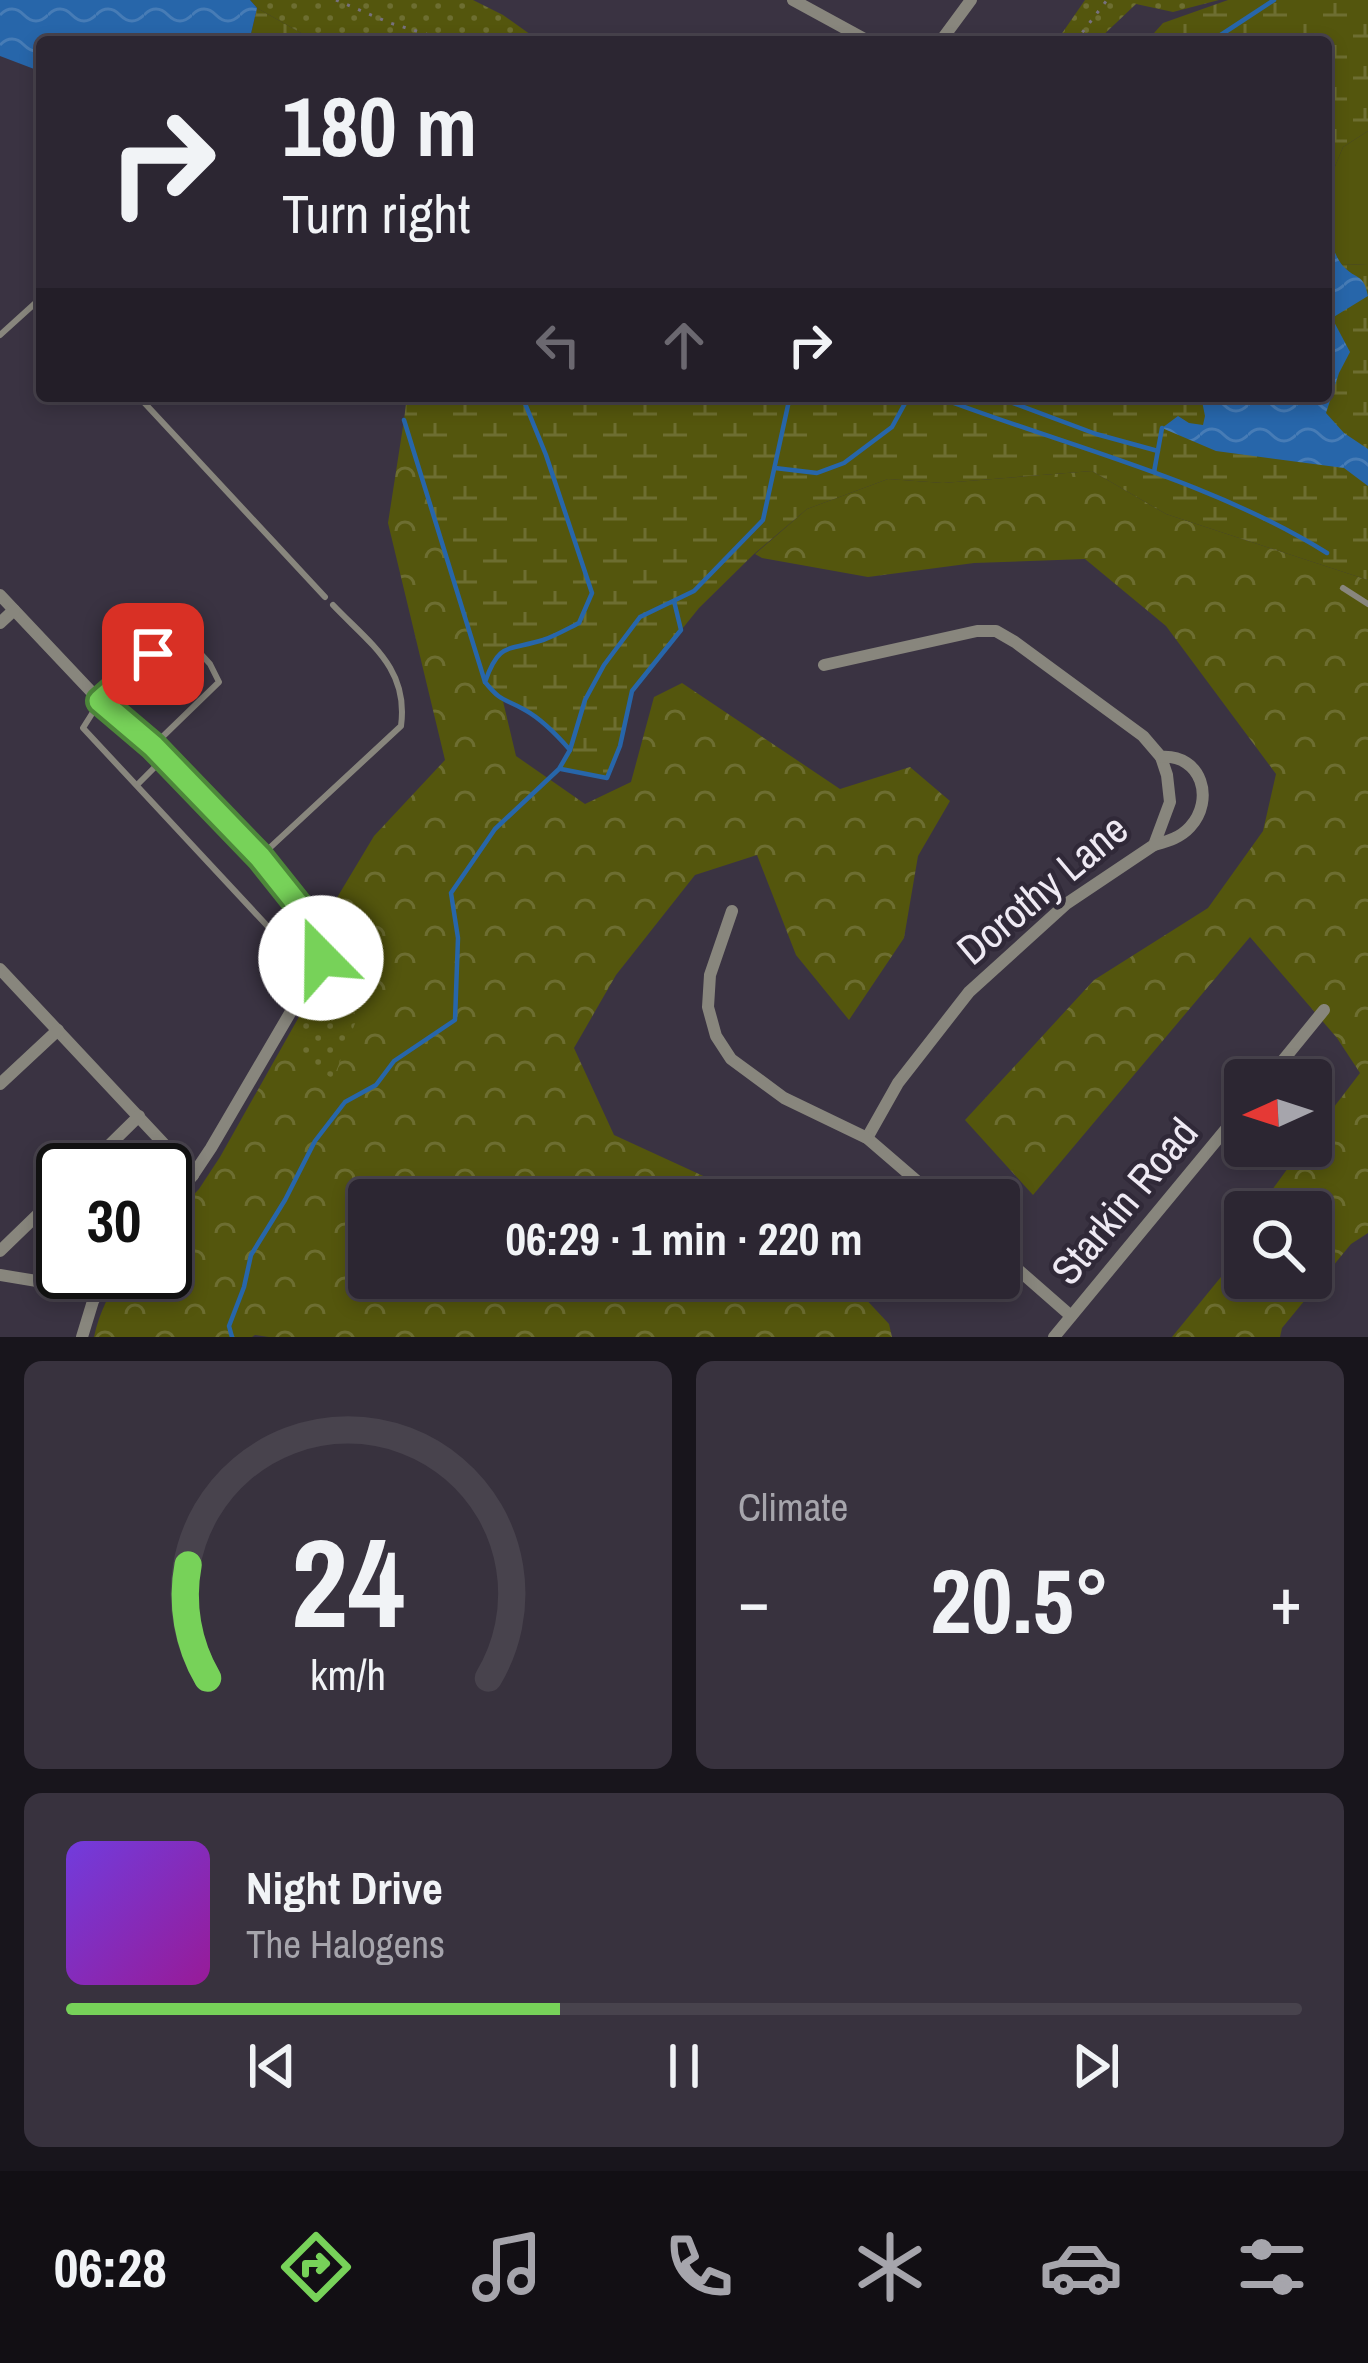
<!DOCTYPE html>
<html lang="en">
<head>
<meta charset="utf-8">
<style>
  :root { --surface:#2c2632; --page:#38323e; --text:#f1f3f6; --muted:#a6a5ac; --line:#48434d; --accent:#77d259 }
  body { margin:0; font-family:"Archivo Narrow",sans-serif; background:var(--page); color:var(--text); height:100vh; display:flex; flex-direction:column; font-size:45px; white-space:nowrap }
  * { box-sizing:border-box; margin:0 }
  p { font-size:39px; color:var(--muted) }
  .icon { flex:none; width:66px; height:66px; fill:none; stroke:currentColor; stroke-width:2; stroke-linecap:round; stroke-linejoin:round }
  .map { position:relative; height:1337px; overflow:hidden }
  .sheet { display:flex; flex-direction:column; gap:24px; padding:24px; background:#18151c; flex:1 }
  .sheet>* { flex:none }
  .top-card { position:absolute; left:36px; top:36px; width:1296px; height:366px; border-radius:12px; box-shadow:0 6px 18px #0003,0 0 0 3px var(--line); background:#2c2632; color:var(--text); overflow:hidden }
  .needle { width:78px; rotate:267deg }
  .fabs { position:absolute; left:1224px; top:1059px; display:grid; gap:24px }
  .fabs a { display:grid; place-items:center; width:108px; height:108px; border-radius:12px; background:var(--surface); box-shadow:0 6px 18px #0003,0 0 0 3px var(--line); font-size:60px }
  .speed { position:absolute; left:36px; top:1143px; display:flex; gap:24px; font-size:60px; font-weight:700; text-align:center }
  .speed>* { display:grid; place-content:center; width:156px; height:156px; border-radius:50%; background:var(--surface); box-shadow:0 6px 18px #0003,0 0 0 3px var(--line); line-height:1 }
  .speed .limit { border:6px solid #111; border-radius:18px; background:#fff; color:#111 }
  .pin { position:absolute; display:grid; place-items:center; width:102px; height:102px; color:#fff; margin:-51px; border-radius:24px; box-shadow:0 6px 18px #0006 }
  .me { position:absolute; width:132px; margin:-66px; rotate:338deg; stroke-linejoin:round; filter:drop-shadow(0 0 9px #0008) }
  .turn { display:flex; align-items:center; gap:42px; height:252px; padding:0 48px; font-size:54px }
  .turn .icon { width:156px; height:156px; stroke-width:2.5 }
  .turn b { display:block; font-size:84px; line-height:102px }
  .lanes { display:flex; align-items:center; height:114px; padding:0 48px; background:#0003; justify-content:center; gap:60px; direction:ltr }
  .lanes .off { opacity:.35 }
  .big { font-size:90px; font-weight:700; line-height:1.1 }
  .sheet .card { flex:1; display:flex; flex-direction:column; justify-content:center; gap:18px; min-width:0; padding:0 42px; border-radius:18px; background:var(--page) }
  .sheet .dial { align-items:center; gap:0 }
  .dial svg { height:312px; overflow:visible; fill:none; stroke:var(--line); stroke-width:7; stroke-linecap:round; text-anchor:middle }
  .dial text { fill:var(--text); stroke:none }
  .song { display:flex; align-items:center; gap:36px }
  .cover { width:144px; height:144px; border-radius:18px; background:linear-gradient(135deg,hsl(260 70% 55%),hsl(300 70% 35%)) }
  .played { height:12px; border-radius:6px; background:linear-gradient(90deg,var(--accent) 40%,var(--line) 40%) }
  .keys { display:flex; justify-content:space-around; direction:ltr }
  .heat { display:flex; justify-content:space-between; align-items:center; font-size:66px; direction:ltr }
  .sheet .tiles { flex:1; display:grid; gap:24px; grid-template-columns:1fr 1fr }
  .card:last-child { grid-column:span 2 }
  .trip { position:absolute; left:348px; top:1179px; width:672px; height:120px; border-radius:12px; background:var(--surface); box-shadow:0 6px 18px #0003,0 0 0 3px var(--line); font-weight:700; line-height:120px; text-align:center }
  .tabs { display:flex; height:192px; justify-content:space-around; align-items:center; background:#120f14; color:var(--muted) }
  .tabs .icon { width:84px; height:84px }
  .tabs .selected { color:var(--accent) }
  .tabs b { font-size:54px; color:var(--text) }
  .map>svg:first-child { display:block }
  .green { fill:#54560d }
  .forest { fill:url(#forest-crowns) }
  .wetland { fill:url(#wetland-marsh) }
  .park { fill:url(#park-dots) }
  .water { fill:url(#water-waves) }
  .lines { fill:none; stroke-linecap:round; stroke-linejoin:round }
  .stream { stroke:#2766aa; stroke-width:4.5 }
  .path { stroke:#77717e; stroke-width:3; stroke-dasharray:3 9; stroke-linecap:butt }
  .lane { stroke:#88867d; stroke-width:6 }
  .street { stroke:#88867d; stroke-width:12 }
  .route-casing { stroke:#4d883a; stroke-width:30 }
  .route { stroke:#77d259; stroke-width:21 }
  .labels { text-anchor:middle; stroke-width:9; stroke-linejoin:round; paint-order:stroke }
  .street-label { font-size:42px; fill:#eee9f3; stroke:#302938 }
</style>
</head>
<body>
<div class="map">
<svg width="1368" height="1337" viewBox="0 0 1368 1337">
  <defs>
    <pattern id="forest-crowns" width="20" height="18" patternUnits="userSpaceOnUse" patternTransform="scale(3)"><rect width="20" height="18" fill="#54560d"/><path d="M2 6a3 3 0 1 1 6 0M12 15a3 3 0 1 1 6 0" fill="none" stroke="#6d6e31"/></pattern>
    <pattern id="wetland-marsh" width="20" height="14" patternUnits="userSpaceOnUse" patternTransform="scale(3)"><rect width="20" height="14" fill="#54560d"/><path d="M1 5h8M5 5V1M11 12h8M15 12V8" fill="none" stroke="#6d6e31"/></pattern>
    <pattern id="park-dots" width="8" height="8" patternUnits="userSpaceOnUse" patternTransform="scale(3)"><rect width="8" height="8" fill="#54560d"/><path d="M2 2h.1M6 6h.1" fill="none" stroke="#6d6e31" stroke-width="1.8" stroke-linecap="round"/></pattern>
    <pattern id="water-waves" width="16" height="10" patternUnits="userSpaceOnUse" patternTransform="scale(3)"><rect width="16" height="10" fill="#2766aa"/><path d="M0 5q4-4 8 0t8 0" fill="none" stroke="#477cb6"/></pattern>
  </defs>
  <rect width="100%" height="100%" fill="#3a3342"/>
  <polygon class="green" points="1368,131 1368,264 1342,265 1326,243 1326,188 1343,147"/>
  <g class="forest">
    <path d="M404 420 493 659 516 756 585 804 631 782 654 697 682 683 840 789 910 767 950 801 918 856 904 938 849 1020 796 955 757 855 695 875 616 975 574 1048 614 1135 712 1180 740 1200H369V1278H846L889 1324 892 1337H269L255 1335 252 1337H94C99 1313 110 1292 123 1272H165V1225L199 1189 220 1157 331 960 354 926 335 901 374 836 445 760 388 523Z"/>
    <polygon points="1092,471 1166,514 1368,580 1368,1233 1351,1244 1282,1328 1280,1337 1172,1337 1234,1261 1245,1236 1245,1278 1311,1278 1311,1212 1256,1212 1304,1146 1311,1146 1311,1137 1360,1073 1337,1038 1250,937 1033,1195 965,1120 1094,980 1208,908 1263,831 1276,774 1166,626 1085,559 974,563 868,577 762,558 755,554 807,509 888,479 943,483"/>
  </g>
  <g class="wetland">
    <polygon points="1228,0 1368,0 1368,131 1343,147 1326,188 1326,42 1146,42 1163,23"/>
    <polygon points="257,8 317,42 249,42"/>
    <path d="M1326 243 1342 265 1368 264V580L1166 514 1092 471 943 483 888 479 807 509 754 554 699 608 632 691 620 746 607 778 559 769 570 749C557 734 543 720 525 710 504 698 502 703 485 682L404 420 407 396H1326Z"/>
  </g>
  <g class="park">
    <polygon points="250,0 473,0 503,15 541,42 317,42 257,8"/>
    <polygon points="1085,0 1219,0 1173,12 1136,4 1096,42 1056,42"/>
    <polygon points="329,1000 358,1016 333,1079 296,1054 309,1033 301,1026 303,1019 307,1016 316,1021"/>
  </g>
  <g class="water">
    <polygon points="0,0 250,0 257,8 249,42 42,42 42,72 0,56"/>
    <path d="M1326 228C1330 239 1335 257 1343 266 1357 281 1363 272 1368 296L1332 318 1350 352 1339 373 1326 413 1344 433 1368 449V486L1344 468 1216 451 1162 428 1178 416 1189 423 1203 425 1205 416 1201 396H1326Z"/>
  </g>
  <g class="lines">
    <g class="stream">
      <polyline points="1210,42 1274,0"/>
      <path d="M935 396C1065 446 1208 479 1327 553"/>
      <polyline points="994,396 1096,434 1158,451"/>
      <polyline points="404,420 485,682"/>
      <polyline points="775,468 817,473 844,463 892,427 909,396"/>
      <polyline points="1154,472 1162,428"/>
      <polyline points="570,750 585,700 604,665 640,617 694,591 763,520 790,396"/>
      <polyline points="561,769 607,778 620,746 632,691 681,630 674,601"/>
      <path d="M232 1337 229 1326 244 1287 251 1255 285 1200 315 1141 345 1102 376 1085 394 1061 455 1020 458 938 451 893 495 829 559 769 570 750C557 735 543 720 525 710 504 698 502 703 485 682 499 642 507 651 543 640 555 636 567 629 579 623L592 593 546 455 522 396"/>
    </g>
    <g class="path">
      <polyline points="336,0 390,23 452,42"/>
      <polyline points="1075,42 1107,0"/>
    </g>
    <g class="lane">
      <polyline points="0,335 42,297"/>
      <polyline points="138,396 325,597"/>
      <polyline points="1343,588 1368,604"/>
      <polyline points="153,746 219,682 210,664 180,631 100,701 83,728 273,932 318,931"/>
      <polyline points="137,785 162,760"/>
      <path d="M262 855 401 726C409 668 369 643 333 605"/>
    </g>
    <g class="street">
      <polyline points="793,0 870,42"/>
      <polyline points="940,42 971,0"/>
      <polyline points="0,595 100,701 153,746 260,857 307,914 323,941 317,967 211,1148 193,1175 165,1208"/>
      <polyline points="0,623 14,610"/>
      <polyline points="824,665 977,631 996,631 1015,642 1143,736 1161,757 1167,775 1170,802 1154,845 1066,904 969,992 898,1083 867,1138"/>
      <path d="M1154 845C1168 841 1180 838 1190 827 1215 800 1202 754 1161 757"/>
      <polyline points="732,911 710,975 708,1007 716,1036 731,1059 784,1098 867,1138 939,1200"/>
      <polyline points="0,969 193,1175"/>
      <polyline points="1267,1080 1324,1010"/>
      <polyline points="0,1084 58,1030"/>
      <polyline points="84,1170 139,1116"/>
      <polyline points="0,1251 63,1190"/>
      <polyline points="999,1253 1071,1316"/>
      <polyline points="0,1275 55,1284"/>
      <polyline points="82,1337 93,1301 109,1272"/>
      <polyline points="1054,1337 1245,1106"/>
    </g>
  </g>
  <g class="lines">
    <g class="route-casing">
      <polyline id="route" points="153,654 100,701 153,746 260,857 319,931 323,941 321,958"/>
    </g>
    <use href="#route" class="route"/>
  </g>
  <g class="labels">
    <g class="street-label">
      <text transform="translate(1042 889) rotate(-40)" y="15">Dorothy Lane</text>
      <text transform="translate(1124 1201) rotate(-50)" y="15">Starkin Road</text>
    </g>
  </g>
</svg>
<div class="fabs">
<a><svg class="needle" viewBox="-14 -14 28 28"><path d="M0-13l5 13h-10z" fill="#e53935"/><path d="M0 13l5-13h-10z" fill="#a6a5ac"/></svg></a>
<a><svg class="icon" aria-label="search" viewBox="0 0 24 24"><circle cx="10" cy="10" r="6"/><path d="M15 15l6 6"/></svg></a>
</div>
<div class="speed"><div class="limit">30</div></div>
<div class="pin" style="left:153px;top:654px;background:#d93025"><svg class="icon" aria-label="arrive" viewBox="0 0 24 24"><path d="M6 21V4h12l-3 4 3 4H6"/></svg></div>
<svg class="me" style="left:321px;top:958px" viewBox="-20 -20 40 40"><circle r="19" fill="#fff"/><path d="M0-13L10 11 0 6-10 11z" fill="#77d259"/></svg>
<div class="trip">06:29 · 1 min · 220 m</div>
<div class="top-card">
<div class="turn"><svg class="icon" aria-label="right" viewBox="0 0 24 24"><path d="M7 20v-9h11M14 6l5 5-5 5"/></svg><div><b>180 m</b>Turn right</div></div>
<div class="lanes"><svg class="icon off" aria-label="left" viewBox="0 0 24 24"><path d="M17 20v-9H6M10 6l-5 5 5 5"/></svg><svg class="icon off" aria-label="ahead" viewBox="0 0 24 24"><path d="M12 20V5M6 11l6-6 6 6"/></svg><svg class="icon" aria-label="right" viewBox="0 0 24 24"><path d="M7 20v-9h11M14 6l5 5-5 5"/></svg></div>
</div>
</div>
<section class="sheet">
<div class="tiles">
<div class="card dial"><svg viewBox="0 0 100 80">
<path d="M14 69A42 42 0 1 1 86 69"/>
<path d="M14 69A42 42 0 0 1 9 40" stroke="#77d259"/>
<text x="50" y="56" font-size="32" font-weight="700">24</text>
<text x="50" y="72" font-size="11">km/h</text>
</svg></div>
<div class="card"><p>Climate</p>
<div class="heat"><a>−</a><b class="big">20.5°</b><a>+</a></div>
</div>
<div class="card">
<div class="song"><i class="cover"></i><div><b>Night Drive</b><p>The Halogens</p></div></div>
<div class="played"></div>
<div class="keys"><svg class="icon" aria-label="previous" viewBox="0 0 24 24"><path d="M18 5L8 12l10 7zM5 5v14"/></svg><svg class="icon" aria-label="pause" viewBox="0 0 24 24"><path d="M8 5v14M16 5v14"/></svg><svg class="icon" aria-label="next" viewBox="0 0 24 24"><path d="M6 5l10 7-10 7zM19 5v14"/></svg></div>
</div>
</div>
</section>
<nav class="tabs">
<b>06:28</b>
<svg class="icon selected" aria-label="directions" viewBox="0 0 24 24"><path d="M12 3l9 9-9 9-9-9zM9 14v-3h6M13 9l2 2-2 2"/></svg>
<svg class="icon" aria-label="music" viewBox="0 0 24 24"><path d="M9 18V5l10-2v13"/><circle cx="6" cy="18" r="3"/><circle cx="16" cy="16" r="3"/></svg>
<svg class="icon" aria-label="phone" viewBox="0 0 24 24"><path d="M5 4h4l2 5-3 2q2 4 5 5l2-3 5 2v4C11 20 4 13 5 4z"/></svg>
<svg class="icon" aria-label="climate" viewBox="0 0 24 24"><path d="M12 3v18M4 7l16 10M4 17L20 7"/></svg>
<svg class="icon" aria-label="car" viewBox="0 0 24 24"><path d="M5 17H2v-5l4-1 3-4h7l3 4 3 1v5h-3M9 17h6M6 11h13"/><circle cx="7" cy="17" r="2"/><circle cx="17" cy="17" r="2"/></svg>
<svg class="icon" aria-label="filters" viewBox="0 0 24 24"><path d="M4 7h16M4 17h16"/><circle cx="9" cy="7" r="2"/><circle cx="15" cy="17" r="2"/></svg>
</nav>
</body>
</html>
